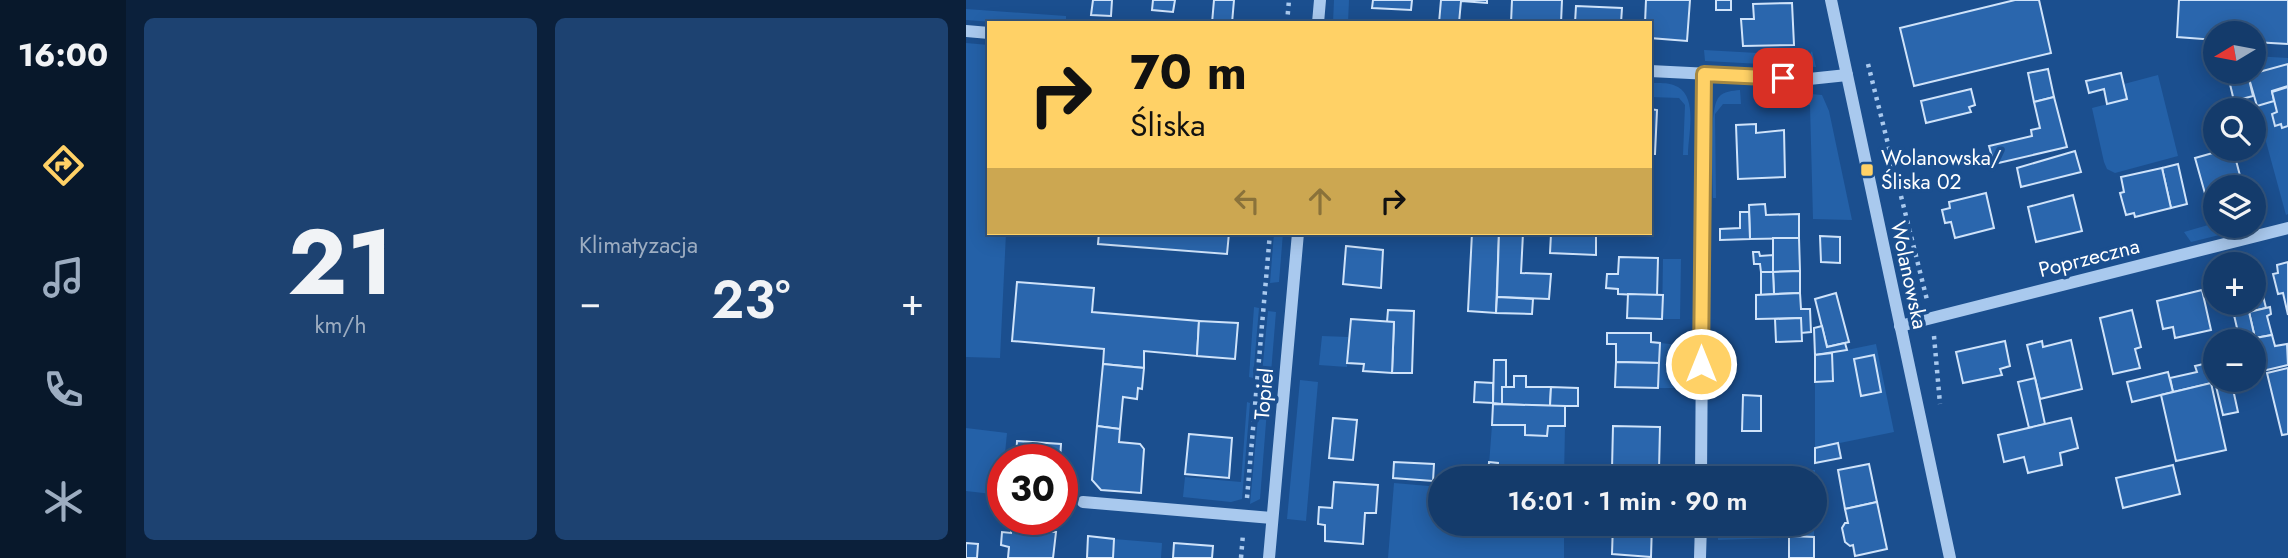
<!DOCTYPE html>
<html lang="pl">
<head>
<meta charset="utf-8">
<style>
  :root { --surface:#143b6b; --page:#1d4271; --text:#f1f3f6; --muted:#9dadc1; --line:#33557e; --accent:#ffd166 }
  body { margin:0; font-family:Jost,sans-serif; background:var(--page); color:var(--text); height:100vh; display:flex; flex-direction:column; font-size:26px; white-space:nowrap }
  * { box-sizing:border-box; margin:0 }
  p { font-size:23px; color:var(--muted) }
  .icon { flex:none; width:38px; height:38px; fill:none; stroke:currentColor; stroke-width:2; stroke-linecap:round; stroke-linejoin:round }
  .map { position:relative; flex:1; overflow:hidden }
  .details { display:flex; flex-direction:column; gap:18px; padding:18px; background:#0b203b; width:840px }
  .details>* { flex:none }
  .guide { position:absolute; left:21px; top:21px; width:665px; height:214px; border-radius:0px; box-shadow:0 4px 18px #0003,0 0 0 2px var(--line); background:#ffd166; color:#111; overflow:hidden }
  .needle { width:46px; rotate:260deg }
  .buttons { position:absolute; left:1237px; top:21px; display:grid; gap:14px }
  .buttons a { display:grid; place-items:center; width:63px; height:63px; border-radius:50%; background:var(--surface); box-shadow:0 4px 18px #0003,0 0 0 2px var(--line); font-size:35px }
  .speed { position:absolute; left:21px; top:444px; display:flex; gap:14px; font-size:35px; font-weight:700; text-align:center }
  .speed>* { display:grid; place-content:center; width:91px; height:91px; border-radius:50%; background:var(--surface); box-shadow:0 4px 18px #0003,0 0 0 2px var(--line); line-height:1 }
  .speed .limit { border:10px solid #d22; background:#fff; color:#111 }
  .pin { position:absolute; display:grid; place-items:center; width:60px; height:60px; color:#fff; margin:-30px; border-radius:14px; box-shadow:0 4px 10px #0006 }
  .me { position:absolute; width:77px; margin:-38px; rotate:0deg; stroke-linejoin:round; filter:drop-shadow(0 0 5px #0008) }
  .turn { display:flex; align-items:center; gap:24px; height:147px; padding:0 28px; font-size:32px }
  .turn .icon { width:91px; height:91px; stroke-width:2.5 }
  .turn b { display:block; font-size:49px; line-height:60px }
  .lanes { display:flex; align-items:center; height:66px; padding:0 28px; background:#0003; justify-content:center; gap:35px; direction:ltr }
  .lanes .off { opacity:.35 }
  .big { font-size:52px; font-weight:600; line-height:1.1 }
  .details .card { flex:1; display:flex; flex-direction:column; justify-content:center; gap:10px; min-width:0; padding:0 24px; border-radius:10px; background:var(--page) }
  .details .dial { align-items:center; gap:0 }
  .dial b { font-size:91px; line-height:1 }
  .heat { display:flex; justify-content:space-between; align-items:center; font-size:38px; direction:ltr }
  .details .tiles { flex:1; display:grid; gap:18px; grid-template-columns:repeat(2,1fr) }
  .trip { position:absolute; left:462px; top:466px; width:399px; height:70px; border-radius:35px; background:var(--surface); box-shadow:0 4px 18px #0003,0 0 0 2px var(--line); font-weight:600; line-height:70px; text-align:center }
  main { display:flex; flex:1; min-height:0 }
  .tab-bar { display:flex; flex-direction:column; width:126px; justify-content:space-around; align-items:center; background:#08182b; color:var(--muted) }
  .tab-bar .icon { width:49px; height:49px }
  .tab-bar .active { color:var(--accent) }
  .tab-bar b { font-size:32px; color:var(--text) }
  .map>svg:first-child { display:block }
  .green { fill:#2461a8 }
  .building { fill:#2a66ad; stroke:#cfe3fa; stroke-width:2 }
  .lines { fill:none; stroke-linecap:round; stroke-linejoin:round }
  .path { stroke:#a9c9ee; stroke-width:4.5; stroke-dasharray:3.5 5; stroke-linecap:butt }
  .minor { stroke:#a9c9ee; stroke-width:12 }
  .route-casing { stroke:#a68842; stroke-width:18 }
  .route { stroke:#ffd166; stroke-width:12 }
  .poi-dot { fill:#ffd166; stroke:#1b4f8f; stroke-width:2.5 }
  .labels { text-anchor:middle; stroke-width:7; stroke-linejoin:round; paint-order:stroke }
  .poi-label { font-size:21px; fill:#fff; stroke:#1b4f8f; text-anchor:start }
  .street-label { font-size:21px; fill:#fff; stroke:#1b4f8f }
</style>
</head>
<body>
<main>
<nav class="tab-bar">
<b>16:00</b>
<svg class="icon active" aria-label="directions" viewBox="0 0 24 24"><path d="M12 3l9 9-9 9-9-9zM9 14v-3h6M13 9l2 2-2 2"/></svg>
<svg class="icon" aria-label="music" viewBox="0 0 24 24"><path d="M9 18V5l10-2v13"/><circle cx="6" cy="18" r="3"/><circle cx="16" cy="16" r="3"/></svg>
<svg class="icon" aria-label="phone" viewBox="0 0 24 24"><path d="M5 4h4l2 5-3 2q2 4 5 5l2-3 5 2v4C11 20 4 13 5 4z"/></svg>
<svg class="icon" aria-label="climate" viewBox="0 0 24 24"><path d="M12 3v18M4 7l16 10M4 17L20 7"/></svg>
</nav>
<section class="details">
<div class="tiles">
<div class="card dial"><b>21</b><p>km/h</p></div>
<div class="card"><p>Klimatyzacja</p>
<div class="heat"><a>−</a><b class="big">23°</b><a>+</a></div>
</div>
</div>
</section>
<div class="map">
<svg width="1322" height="558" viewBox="0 0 1322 558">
  <rect width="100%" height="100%" fill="#1b4f8f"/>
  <g class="green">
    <polygon points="368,0 383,0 382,23 367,23"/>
    <polygon points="0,9 100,16 100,23 41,23 0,20"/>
    <polygon points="0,43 23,45 23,233 40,233 34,358 0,357"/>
    <polygon points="738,50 843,56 846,51 850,67 739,61"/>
    <polygon points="1288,56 1322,58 1322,214 1320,215 1281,72 1288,72"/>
    <polygon points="1192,75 1212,156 1149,173 1141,169 1138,162 1126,108 1161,99 1158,84"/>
    <path d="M684 83C693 83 704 82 712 87 732 99 722 136 722 155H717L719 105 713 98 684 97Z"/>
    <path d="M774 90 775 104H757L749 114 750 198H747C747 179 742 109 753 97 758 91 766 91 774 90Z"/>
    <polygon points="796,90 856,95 863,111 886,220 847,219 844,105 795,104"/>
    <polygon points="1298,211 1294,225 1225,242 1218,232 1249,223 1250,226 1288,226 1288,214"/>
    <polygon points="308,233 317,233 313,282 304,283"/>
    <polygon points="697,259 715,259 714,319 696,319"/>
    <polygon points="288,307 293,308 287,378 283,377"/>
    <polygon points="302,311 310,312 304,385 295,384"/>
    <polygon points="356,336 382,337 381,367 353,365"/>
    <polygon points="694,343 714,345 715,388 692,388"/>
    <polygon points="910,344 928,432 849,448 849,382 867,380 866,353"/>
    <polygon points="334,380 352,382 340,521 321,519"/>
    <polygon points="294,396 302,397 294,499 284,504"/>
    <polygon points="281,402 284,403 276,499 265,502 217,497 219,477 275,482"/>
    <polygon points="526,425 559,425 559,435 581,436 582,426 599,426 598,478 522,478"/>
    <polygon points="0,428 41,433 35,495 0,491"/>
    <rect x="752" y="470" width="97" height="8"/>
    <polygon points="428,483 474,487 474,523 598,523 598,558 422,558"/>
    <polygon points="752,523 848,523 848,537 752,540"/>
    <polygon points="148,539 196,543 195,558 147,558"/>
  </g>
  <g class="building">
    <polygon points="127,0 146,0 145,16 125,15"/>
    <polygon points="187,0 209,0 207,12 186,10"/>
    <polygon points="248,0 268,0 266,23 246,23"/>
    <polygon points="407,0 446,0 445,10 406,8"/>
    <polygon points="475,0 521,0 521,3 495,1 493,23 473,23"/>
    <polygon points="546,0 596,0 595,23 545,23"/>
    <polygon points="680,0 724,0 721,41 684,38 684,23 679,23"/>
    <rect x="750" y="0" width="15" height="10"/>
    <polygon points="1049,0 1073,0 1085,53 948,86 934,28"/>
    <polygon points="1213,0 1322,0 1322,44 1288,42 1288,33 1250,33 1250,40 1211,37"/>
    <polygon points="826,3 828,45 777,46 775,19 788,19 787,4"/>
    <polygon points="610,6 656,8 655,23 609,23"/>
    <polygon points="1322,64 1322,86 1306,91 1308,101 1291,106 1282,75"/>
    <polygon points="1082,69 1088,97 1068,102 1062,73"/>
    <polygon points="1155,73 1161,99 1141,104 1138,89 1123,93 1120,81"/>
    <polygon points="1282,75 1287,96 1268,101 1263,80"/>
    <polygon points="1322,87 1322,126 1316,128 1315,124 1309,126 1306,114 1311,112 1306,92"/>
    <polygon points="1005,89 1009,105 1003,107 1005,112 960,123 955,101"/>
    <polygon points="1088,97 1101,147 1028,164 1023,146 1066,136 1065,130 1074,128 1068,102"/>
    <polygon points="684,109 691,110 689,154 684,154"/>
    <polygon points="790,124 790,133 818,130 819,177 772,179 770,125"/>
    <polygon points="1261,149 1267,149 1277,187 1250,187 1250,195 1240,197 1229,158"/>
    <polygon points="1109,151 1115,172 1055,187 1051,168"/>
    <polygon points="1212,164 1221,204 1205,208 1196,168"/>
    <polygon points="1196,168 1205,208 1169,217 1168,213 1160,215 1154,193 1158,192 1155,177"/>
    <polygon points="1020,193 1028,228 989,238 985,222 979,223 976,210 984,208 983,202"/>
    <polygon points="1107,195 1116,231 1070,242 1062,207"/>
    <polygon points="799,204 800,215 833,214 833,238 784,239 783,205"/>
    <polygon points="774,212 783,212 784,239 754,240 754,229 774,228"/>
    <polygon points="133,233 263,233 261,254 132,244"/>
    <polygon points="506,233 533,233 530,313 502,311"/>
    <polygon points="533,233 557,233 555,273 585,274 583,299 531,297"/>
    <polygon points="585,233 631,233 630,236"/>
    <polygon points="585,234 630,236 630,255 584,253"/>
    <polygon points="854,236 874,237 874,263 855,262"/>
    <polygon points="807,238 833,238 834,271 807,272"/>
    <polygon points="380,246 417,250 415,288 377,284"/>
    <polygon points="787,252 793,252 794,256 807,255 807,272 795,272 794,264 788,264"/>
    <polygon points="653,257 692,258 691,296 652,294 652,289 640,288 641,274 652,274"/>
    <polygon points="1322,262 1322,315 1317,293 1312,294 1307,274 1312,273 1311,265"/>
    <polygon points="834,271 834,293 808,294 807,272"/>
    <polygon points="1291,271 1300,308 1283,312 1281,303 1288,303 1288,272"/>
    <polygon points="795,272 807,272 808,294 795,295"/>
    <polygon points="51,282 128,288 126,312 233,321 231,356 178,351 178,368 137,364 138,349 46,341"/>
    <polygon points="1236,290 1245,330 1209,338 1207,327 1197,329 1191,301"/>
    <polygon points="834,293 835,309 844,309 845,332 835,333 835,318 790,319 790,295"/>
    <polygon points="870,293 883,342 861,347 849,299"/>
    <polygon points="662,294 697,295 696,319 661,318"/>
    <polygon points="531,297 567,299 566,314 530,313"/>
    <polygon points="1304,307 1305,314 1301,316 1306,335 1289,338 1283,312"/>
    <polygon points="422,310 448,311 446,373 426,373 428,322 421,322"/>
    <polygon points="1166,310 1175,347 1169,349 1174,368 1147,374 1134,318"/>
    <polygon points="1283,312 1289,338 1306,335 1309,346 1321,344 1322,365 1288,373 1288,341 1274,341 1268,315"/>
    <polygon points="835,318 836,341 810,342 809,319"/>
    <polygon points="385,319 428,322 426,373 397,371 398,364 381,363"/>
    <polygon points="233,321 272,323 269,359 231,356"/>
    <polygon points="856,326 861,347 879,343 881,350 849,355 848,328"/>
    <polygon points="641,333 685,333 685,342 694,343 693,363 650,362 650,344 641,344"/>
    <polygon points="1105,340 1116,389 1074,399 1061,345 1076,341 1077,347"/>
    <polygon points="1039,341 1044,366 1034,369 1036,375 997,383 990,352"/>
    <polygon points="866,353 867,381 849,382 849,355"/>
    <polygon points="908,355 915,392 895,396 888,359"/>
    <polygon points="528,360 540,360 540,387 536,387 536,404 527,403"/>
    <polygon points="1250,361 1250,380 1260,380 1207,392 1204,378 1231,372 1229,366"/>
    <polygon points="650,362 693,363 692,388 649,387"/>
    <polygon points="137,364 178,368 176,389 172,388 171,399 157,397 154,429 131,426"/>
    <polygon points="1322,368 1322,434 1316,435 1301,373"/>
    <polygon points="1202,372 1207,392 1166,402 1161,382"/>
    <polygon points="548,376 560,376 560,387 585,387 584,406 536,404 536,387 548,387"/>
    <polygon points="1069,378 1079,424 1063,428 1052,382"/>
    <polygon points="1265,380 1272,412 1257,415 1249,382"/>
    <polygon points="509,382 527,383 527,403 508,402"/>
    <polygon points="1245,383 1260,450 1210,461 1195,395"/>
    <polygon points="585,387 612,388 612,406 584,406"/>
    <polygon points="777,395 795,396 795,431 776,431"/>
    <polygon points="527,404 599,406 599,426 582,426 581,436 559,435 559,425 526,425"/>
    <polygon points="367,418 391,420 387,460 363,458"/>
    <polygon points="1105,418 1112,448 1094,453 1096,465 1062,473 1058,457 1038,462 1032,435"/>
    <polygon points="131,426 154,429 153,442 174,444 178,449 175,493 135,490 126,480"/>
    <polygon points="647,426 694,427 693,470 646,469"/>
    <polygon points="223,434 266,438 263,478 219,474"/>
    <polygon points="51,441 95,444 94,460 50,460"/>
    <polygon points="872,443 875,458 849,463 849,448"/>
    <polygon points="428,462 468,464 467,481 427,478"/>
    <polygon points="523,462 532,463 531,478 522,478"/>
    <polygon points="903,464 911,502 879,509 872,470"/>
    <polygon points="1207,465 1214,494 1157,508 1150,478"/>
    <polygon points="368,482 412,485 410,513 399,513 397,544 359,541 359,525 352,524 353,507 366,508"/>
    <polygon points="32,495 37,495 37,512 30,512"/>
    <polygon points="911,502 921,549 889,556 887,545 884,546 879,542 876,528 879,523 882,523 879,509"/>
    <polygon points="647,523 686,523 685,557 646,554"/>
    <polygon points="45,529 90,532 87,558 42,558 43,547 35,545 36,532 45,533"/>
    <polygon points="122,536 148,539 147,558 121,558"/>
    <polygon points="823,536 848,537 848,558 823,558"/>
    <polygon points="0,543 12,544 11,558 0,558"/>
    <polygon points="208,543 247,546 246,558 207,558"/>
  </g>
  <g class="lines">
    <g class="path">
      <polyline points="321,23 323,0"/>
      <polyline points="902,64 961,300"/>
      <polyline points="968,336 974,404"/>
      <polyline points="281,498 304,233"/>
      <polyline points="275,558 277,534"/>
    </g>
    <g class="minor">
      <polyline points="865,0 984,558"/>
      <polyline points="352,23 354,0"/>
      <polyline points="0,31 23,33"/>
      <polyline points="684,71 843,79 881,75"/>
      <polyline points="934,326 1322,228"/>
      <polyline points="735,478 738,74"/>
      <polyline points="117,502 306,518"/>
      <polyline points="303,558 332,233"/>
      <polyline points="734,558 735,523"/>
    </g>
  </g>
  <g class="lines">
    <g class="route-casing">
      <polyline id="route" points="735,364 738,74 817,78"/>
    </g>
    <use href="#route" class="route"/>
  </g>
  <rect class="poi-dot" x="894" y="163" width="14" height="14" rx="3.5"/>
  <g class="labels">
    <g class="poi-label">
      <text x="915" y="165">Wolanowska/<tspan x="915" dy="24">Śliska 02</tspan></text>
    </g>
    <g class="street-label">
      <text transform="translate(1123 258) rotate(-14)" y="7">Poprzeczna</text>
      <text transform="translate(943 275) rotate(78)" y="7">Wolanowska</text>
      <text transform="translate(298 394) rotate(-85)" y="7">Topiel</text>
    </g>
  </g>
</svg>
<div class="buttons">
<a><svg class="needle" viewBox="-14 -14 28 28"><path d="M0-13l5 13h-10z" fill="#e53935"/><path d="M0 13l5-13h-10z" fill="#9dadc1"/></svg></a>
<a><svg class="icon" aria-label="search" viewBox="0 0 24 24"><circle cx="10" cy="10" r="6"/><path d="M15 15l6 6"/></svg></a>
<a><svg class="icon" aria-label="layers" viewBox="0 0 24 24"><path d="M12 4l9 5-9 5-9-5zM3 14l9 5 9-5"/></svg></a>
<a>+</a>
<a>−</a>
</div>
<div class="speed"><div class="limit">30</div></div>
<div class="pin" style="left:817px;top:78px;background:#d93025"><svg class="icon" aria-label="arrive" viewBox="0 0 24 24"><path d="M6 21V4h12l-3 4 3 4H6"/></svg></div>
<svg class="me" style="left:735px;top:364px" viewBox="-20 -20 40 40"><circle r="17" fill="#ffd166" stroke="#fff" stroke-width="3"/><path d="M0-11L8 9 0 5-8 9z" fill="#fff"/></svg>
<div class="trip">16:01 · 1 min · 90 m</div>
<div class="guide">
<div class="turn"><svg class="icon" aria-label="right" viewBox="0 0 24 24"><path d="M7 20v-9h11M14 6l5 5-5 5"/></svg><div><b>70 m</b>Śliska</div></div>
<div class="lanes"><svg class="icon off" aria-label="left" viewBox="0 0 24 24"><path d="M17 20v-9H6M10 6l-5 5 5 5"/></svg><svg class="icon off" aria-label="ahead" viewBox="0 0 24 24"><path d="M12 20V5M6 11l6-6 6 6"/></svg><svg class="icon" aria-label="right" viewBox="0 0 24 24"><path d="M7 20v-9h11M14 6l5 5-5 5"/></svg></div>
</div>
</div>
</main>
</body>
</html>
